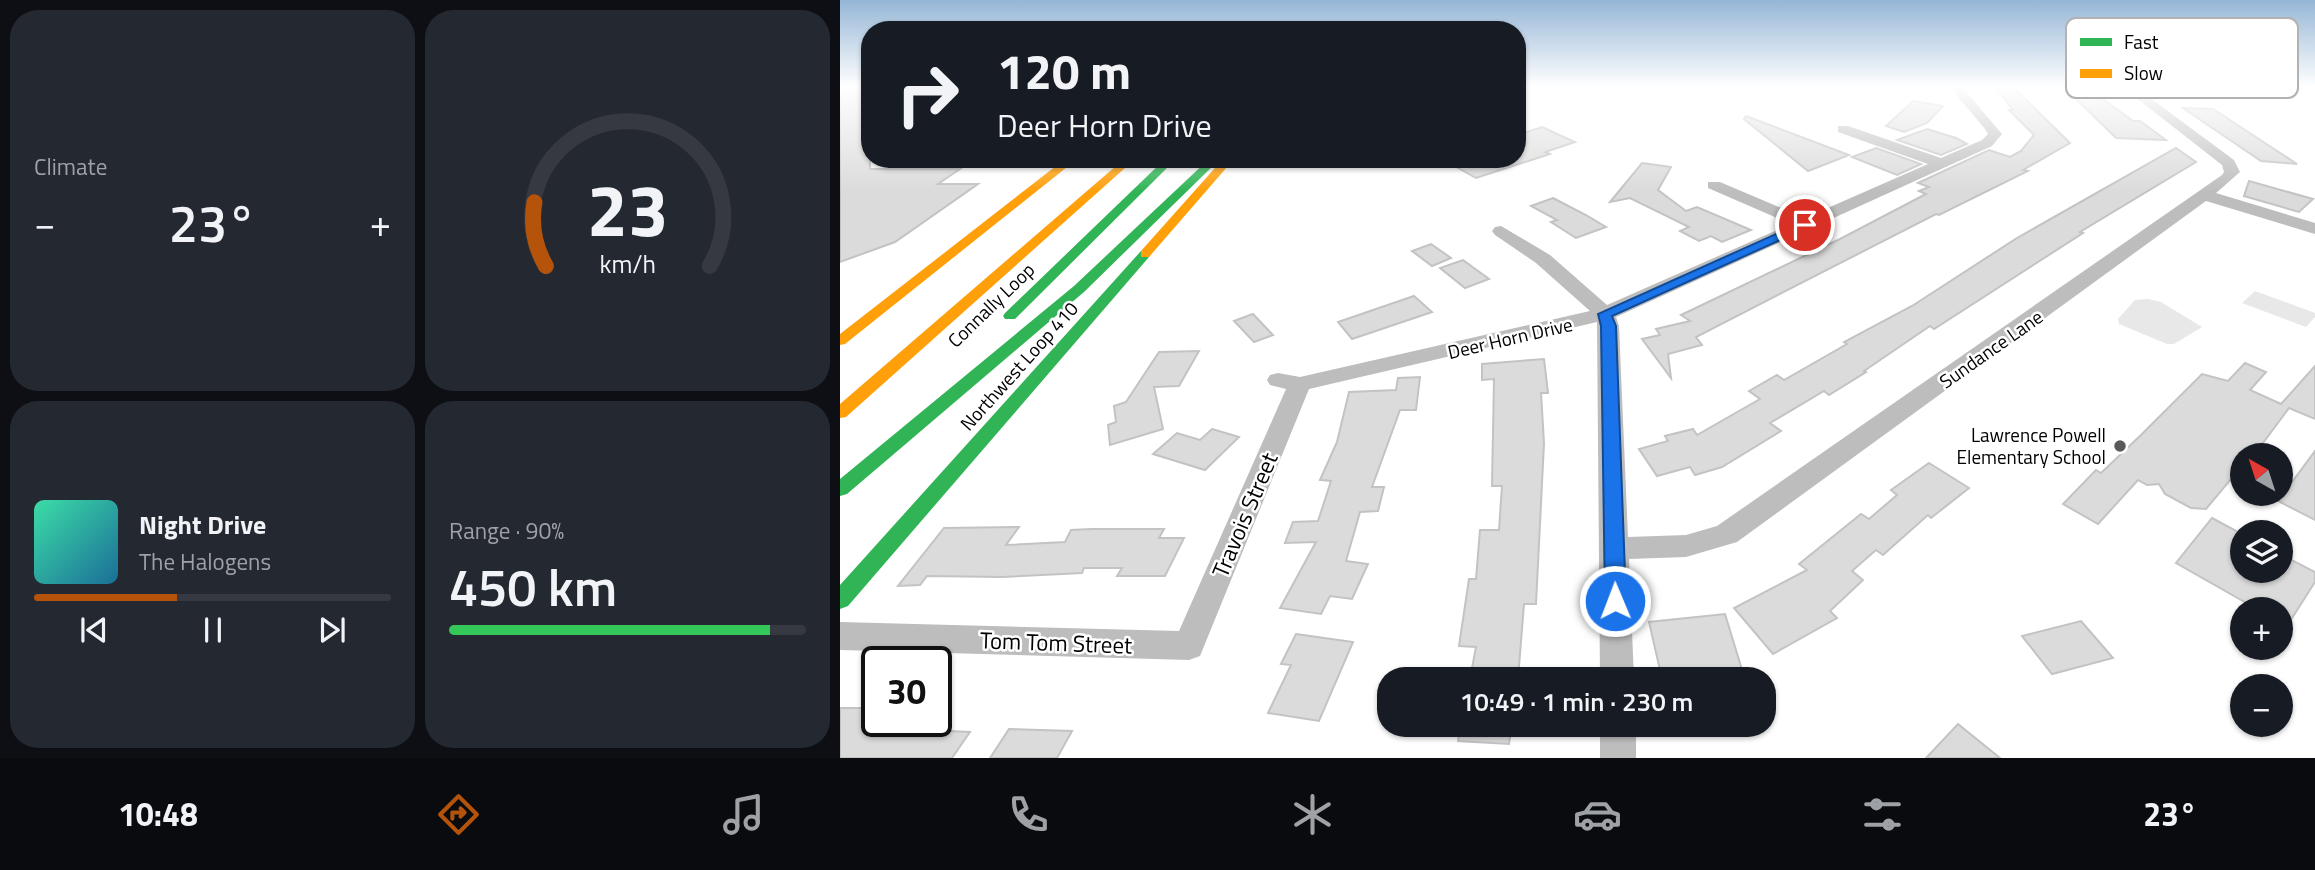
<!DOCTYPE html>
<html lang="en">
<head>
<meta charset="utf-8">
<style>
  :root { --surface:#171b24; --page:#242831; --text:#f1f3f6; --muted:#9ea1a6; --line:#363941; --accent:#b45309 }
  body { margin:0; font-family:"Titillium Web",sans-serif; background:var(--page); color:var(--text); height:100vh; display:flex; flex-direction:column; font-size:26px; white-space:nowrap }
  * { box-sizing:border-box; margin:0 }
  p { font-size:23px; color:var(--muted) }
  .icon { flex:none; width:38px; height:38px; fill:none; stroke:currentColor; stroke-width:2; stroke-linecap:round; stroke-linejoin:round }
  .map { position:relative; flex:1; overflow:hidden }
  .panel { display:flex; flex-direction:column; gap:10px; padding:10px; background:#0d0f14; width:840px }
  .panel>* { flex:none }
  .top-card { position:absolute; left:21px; top:21px; width:665px; height:147px; border-radius:28px; box-shadow:0 2px 5px #0004; background:#171b24; color:var(--text); overflow:hidden }
  .needle { width:46px; rotate:321deg }
  .controls { position:absolute; left:1390px; top:443px; display:grid; gap:14px }
  .controls a { display:grid; place-items:center; width:63px; height:63px; border-radius:50%; background:var(--surface); box-shadow:0 2px 5px #0004; font-size:35px }
  .speed { position:absolute; left:21px; top:646px; display:flex; gap:14px; font-size:35px; font-weight:700; text-align:center }
  .speed>* { display:grid; place-content:center; width:91px; height:91px; border-radius:50%; background:var(--surface); box-shadow:0 2px 5px #0004; line-height:1 }
  .speed .limit { border:4px solid #111; border-radius:10px; background:#fff; color:#111 }
  .pin { position:absolute; display:grid; place-items:center; width:60px; height:60px; color:#fff; margin:-30px; border:4px solid #fff; border-radius:50%; box-shadow:0 2px 7px #0007 }
  .me { position:absolute; width:77px; margin:-38px; rotate:359deg; stroke-linejoin:round; filter:drop-shadow(0 0 5px #0008) }
  .turn { display:flex; align-items:center; gap:24px; height:147px; padding:0 21px; font-size:32px }
  .turn .icon { width:91px; height:91px; stroke-width:2.5 }
  .turn b { display:block; font-size:49px; line-height:60px }
  .big { font-size:52px; font-weight:600; line-height:1.1 }
  .panel .tile { flex:1; display:flex; flex-direction:column; justify-content:center; gap:10px; min-width:0; padding:0 24px; border-radius:28px; background:var(--page) }
  .panel .dial { align-items:center; gap:0 }
  .dial svg { height:182px; overflow:visible; fill:none; stroke:var(--line); stroke-width:7; stroke-linecap:round; text-anchor:middle }
  .dial text { fill:var(--text); stroke:none }
  .song { display:flex; align-items:center; gap:21px }
  .cover { width:84px; height:84px; border-radius:10px; background:linear-gradient(135deg,hsl(160 70% 55%),hsl(200 70% 35%)) }
  .played { height:7px; border-radius:4px; background:linear-gradient(90deg,var(--accent) 40%,var(--line) 40%) }
  .keys { display:flex; justify-content:space-around; direction:ltr }
  .heat { display:flex; justify-content:space-between; align-items:center; font-size:38px; direction:ltr }
  .charge { height:10px; border-radius:5px; background:linear-gradient(90deg,#34c759 90%,var(--line) 0) }
  .panel .tiles { flex:1; display:grid; gap:10px; grid-template-columns:repeat(2,1fr) }
  .trip { position:absolute; left:537px; top:667px; width:399px; height:70px; border-radius:28px; background:var(--surface); box-shadow:0 2px 5px #0004; font-weight:600; line-height:70px; text-align:center }
  .dock { display:flex; height:112px; justify-content:space-around; align-items:center; background:#090b0e; color:var(--muted) }
  .dock .icon { width:49px; height:49px }
  .dock .selected { color:var(--accent) }
  .dock b { font-size:32px; color:var(--text) }
  main { display:flex; flex:1; min-height:0 }
  .map>svg:first-child { display:block }
  .green { fill:#e8e8e8 }
  .building { fill:#dbdbdb; stroke:#c3c3c3; stroke-width:2 }
  .lines { fill:none; stroke-linecap:round; stroke-linejoin:round }
  .street { fill:#bdbdbd; fill-rule:evenodd }
  .fast { fill:#30b455; fill-rule:evenodd }
  .slow { fill:#ff9f0a; fill-rule:evenodd }
  .route { fill:#1a73e8; stroke:#114b97; stroke-width:2 }
  .poi-dot { fill:#595959; stroke:#fff; stroke-width:2.5 }
  .labels { text-anchor:middle; stroke-width:5; stroke-linejoin:round; paint-order:stroke }
  .street-label { font-size:19px; fill:#000; stroke:#fff }
  .poi-label { font-size:19px; fill:#000; stroke:#fff; text-anchor:end }
  .near-street-label { font-size:23px; fill:#000; stroke:#fff }
  .key { fill:#fff; stroke:#b2b2b2; stroke-width:2 }
  .key-label { font-size:19px; fill:#000 }
</style>
</head>
<body>
<main>
<section class="panel">
<div class="tiles">
<div class="tile"><p>Climate</p>
<div class="heat"><a>−</a><b class="big">23°</b><a>+</a></div>
</div>
<div class="tile dial"><svg viewBox="0 0 100 80">
<path d="M14 69A42 42 0 1 1 86 69"/>
<path d="M14 69A42 42 0 0 1 9 41" stroke="#b45309"/>
<text x="50" y="56" font-size="32" font-weight="700">23</text>
<text x="50" y="72" font-size="11">km/h</text>
</svg></div>
<div class="tile">
<div class="song"><i class="cover"></i><div><b>Night Drive</b><p>The Halogens</p></div></div>
<div class="played"></div>
<div class="keys"><svg class="icon" aria-label="previous" viewBox="0 0 24 24"><path d="M18 5L8 12l10 7zM5 5v14"/></svg><svg class="icon" aria-label="pause" viewBox="0 0 24 24"><path d="M8 5v14M16 5v14"/></svg><svg class="icon" aria-label="next" viewBox="0 0 24 24"><path d="M6 5l10 7-10 7zM19 5v14"/></svg></div>
</div>
<div class="tile"><p>Range · 90%</p><b class="big">450 km</b><div class="charge"></div></div>
</div>
</section>
<div class="map">
<svg width="1475" height="758" viewBox="0 0 1475 758">
  <rect width="100%" height="100%" fill="#fff"/>
  <g class="green">
    <polygon points="1415,291 1475,313 1475,317 1466,327 1402,303"/>
    <polygon points="1308,299 1321,302 1362,327 1334,344 1327,344 1279,324 1278,319 1295,300"/>
  </g>
  <g class="building">
    <polygon points="0,86 30,86 30,169 120,169 98,184 138,184 55,242 0,262"/>
    <polygon points="1154,86 1172,86 1230,143 1183,170 1188,171 1099,215 1096,214 856,337 862,345 828,354 831,378 802,339 820,335 816,329 850,321 841,315 1000,239 1086,194 1079,191 1089,187 1078,183 1149,150 1170,157 1181,151 1194,135 1169,110 1173,110"/>
    <polygon points="1227,90 1252,91 1293,121 1300,121 1326,140 1276,138"/>
    <polygon points="1073,101 1103,106 1087,123 1064,132 1046,126"/>
    <polygon points="1343,108 1373,109 1457,164 1421,161"/>
    <polygon points="906,116 1009,155 968,171 904,119"/>
    <polygon points="702,127 735,142 705,152 710,154 636,178 602,159 677,159 677,135"/>
    <polygon points="1087,129 1116,138 1127,144 1101,155 1057,140"/>
    <polygon points="1036,148 1081,164 1057,175 1012,157"/>
    <polygon points="1336,148 1356,162 1240,232 1243,233 1094,329 1090,326 1024,371 1026,372 989,395 984,391 930,423 941,431 882,467 855,475 850,467 817,476 799,449 828,441 825,436 853,429 857,435 920,399 909,391 937,375 944,380 1007,344 1004,342 1072,306 1177,238"/>
    <polygon points="802,163 831,167 818,190 846,211 857,207 911,230 882,242 871,236 859,241 840,231 849,227 790,198 770,202"/>
    <polygon points="1409,181 1473,199 1459,212 1404,196"/>
    <polygon points="713,198 746,215 766,227 736,238 711,222 717,220 691,206"/>
    <polygon points="591,244 611,258 592,266 572,251"/>
    <polygon points="623,260 649,279 625,288 600,268"/>
    <polygon points="574,296 592,312 512,339 498,322"/>
    <polygon points="413,314 433,335 414,342 394,321"/>
    <polygon points="359,351 339,386 314,387 323,429 270,445 268,425 276,422 274,406 286,402 319,352"/>
    <polygon points="704,359 708,393 701,393 704,443 696,604 684,604 678,679 630,679 636,647 619,646 629,579 636,579 640,530 659,530 662,486 652,486 654,379 642,380 642,364"/>
    <polygon points="1405,363 1426,372 1410,390 1441,404 1475,366 1475,419 1449,408 1414,455 1402,455 1402,466 1366,509 1351,508 1325,494 1319,484 1307,485 1298,480 1258,524 1223,504 1256,470 1261,473 1302,434 1362,374 1388,381"/>
    <polygon points="580,377 576,410 560,410 532,487 544,487 538,511 520,512 506,561 528,564 512,599 490,596 481,614 440,608 476,542 445,543 453,522 478,521 491,481 480,480 497,442 509,392 556,390 558,378"/>
    <polygon points="372,429 399,437 365,470 313,454 337,433 360,440"/>
    <polygon points="1475,451 1475,520 1438,501"/>
    <polygon points="1089,463 1129,488 1091,518 1088,515 1043,555 1036,550 1012,571 1023,580 990,611 997,618 933,654 894,608 967,570 959,564 1021,514 1029,519 1057,495 1051,490"/>
    <polygon points="1372,518 1402,534 1402,570 1440,570 1440,554 1475,572 1475,582 1440,637 1440,609 1417,609 1336,563"/>
    <polygon points="179,527 166,545 225,542 231,530 252,529 324,529 319,538 344,538 325,576 277,576 282,568 244,568 242,573 162,577 87,576 80,585 58,586 104,528"/>
    <polygon points="885,614 903,673 873,676 874,679 822,679 809,622"/>
    <polygon points="1241,621 1273,658 1212,674 1182,636"/>
    <polygon points="456,634 513,642 479,721 428,713 451,665 441,664"/>
    <polygon points="0,708 37,708 37,721 92,721 86,730 130,732 112,758 0,758"/>
    <polygon points="621,724 672,724 669,744 618,741"/>
    <polygon points="1118,724 1160,758 1086,758"/>
    <polygon points="169,729 232,731 217,758 150,758"/>
  </g>
  <g class="lines">
    <g class="street">
      <polygon points="1109,86 1121,86 1162,134 1152,146 776,317 779,326 788,537 846,535 877,526 1382,175 1384,172 1382,165 1281,86 1294,86 1394,160 1400,172 1376,193 1475,223 1475,234 1366,201 897,542 846,557 789,559 794,679 760,679 757,322 469,389 360,656 349,660 0,650 0,622 339,631 446,389 430,385 427,380 430,375 438,373 460,377 750,311 696,263 655,235 652,231 655,227 661,226 710,255 767,305 951,224 868,188 868,182 880,182 965,218 1088,164 998,132 998,126 1008,126 1101,158 1142,140 1148,134 1145,129"/>
      <rect x="760" y="724" width="36" height="34"/>
    </g>
    <g class="fast">
      <polygon points="325,159 336,159 175,319 165,319 163,316 165,313"/>
      <polygon points="369,159 380,159 244,292 7,494 0,496 0,479 234,286"/>
      <polygon points="305,250 311,254 309,257 8,606 0,609 0,585 301,251"/>
    </g>
    <g class="slow">
      <polygon points="225,159 237,159 5,344 0,345 0,334"/>
      <polygon points="284,159 295,159 6,417 0,418 0,404"/>
      <polygon points="383,159 394,159 309,257 301,257 301,251"/>
    </g>
  </g>
  <linearGradient id="sky" x2="0" y2="1"><stop stop-color="#95b6d6"/><stop offset="0.45" stop-color="#fff"/><stop offset="1" stop-color="#fff" stop-opacity="0"/></linearGradient>
  <rect width="1475" height="192" fill="url(#sky)"/>
  <polygon class="route" points="965,221 971,225 969,227 772,316 776,326 786,601 783,607 775,610 768,607 765,601 761,326 758,314"/>
  <circle class="poi-dot" cx="1280" cy="446" r="7"/>
  <g class="labels">
    <g class="street-label">
      <text transform="translate(151 305) rotate(-44)" y="7">Connally Loop</text>
      <text transform="translate(670 338) rotate(-13)" y="7">Deer Horn Drive</text>
      <text transform="translate(1151 349) rotate(-35)" y="7">Sundance Lane</text>
      <text transform="translate(179 366) rotate(-48)" y="7">Northwest Loop 410</text>
    </g>
    <g class="poi-label">
      <text x="1266" y="442">Lawrence Powell<tspan x="1266" dy="22">Elementary School</tspan></text>
    </g>
    <g class="near-street-label">
      <text transform="translate(405 515) rotate(-67)" y="8">Travois Street</text>
      <text transform="translate(216 643) rotate(2)" y="8">Tom Tom Street</text>
    </g>
  </g>
  <rect x="1226" y="18" width="232" height="80" rx="10" class="key"/>
  <rect x="1240" y="38" width="32" height="8" fill="#30b455"/>
  <rect x="1240" y="69" width="32" height="9" fill="#ff9f0a"/>
  <g class="key-label">
    <text x="1284" y="49">Fast</text>
    <text x="1284" y="80">Slow</text>
  </g>
</svg>
<div class="controls">
<a><svg class="needle" viewBox="-14 -14 28 28"><path d="M0-13l5 13h-10z" fill="#e53935"/><path d="M0 13l5-13h-10z" fill="#9ea1a6"/></svg></a>
<a><svg class="icon" aria-label="layers" viewBox="0 0 24 24"><path d="M12 4l9 5-9 5-9-5zM3 14l9 5 9-5"/></svg></a>
<a>+</a>
<a>−</a>
</div>
<div class="speed"><div class="limit">30</div></div>
<div class="pin" style="left:965px;top:225px;background:#d93025"><svg class="icon" aria-label="arrive" viewBox="0 0 24 24"><path d="M6 21V4h12l-3 4 3 4H6"/></svg></div>
<svg class="me" style="left:775px;top:601px" viewBox="-20 -20 40 40"><circle r="17" fill="#1a73e8" stroke="#fff" stroke-width="3"/><path d="M0-11L8 9 0 5-8 9z" fill="#fff"/></svg>
<div class="trip">10:49 · 1 min · 230 m</div>
<div class="top-card">
<div class="turn"><svg class="icon" aria-label="right" viewBox="0 0 24 24"><path d="M7 20v-9h11M14 6l5 5-5 5"/></svg><div><b>120 m</b>Deer Horn Drive</div></div>
</div>
</div>
</main>
<nav class="dock">
<b>10:48</b>
<svg class="icon selected" aria-label="directions" viewBox="0 0 24 24"><path d="M12 3l9 9-9 9-9-9zM9 14v-3h6M13 9l2 2-2 2"/></svg>
<svg class="icon" aria-label="music" viewBox="0 0 24 24"><path d="M9 18V5l10-2v13"/><circle cx="6" cy="18" r="3"/><circle cx="16" cy="16" r="3"/></svg>
<svg class="icon" aria-label="phone" viewBox="0 0 24 24"><path d="M5 4h4l2 5-3 2q2 4 5 5l2-3 5 2v4C11 20 4 13 5 4z"/></svg>
<svg class="icon" aria-label="climate" viewBox="0 0 24 24"><path d="M12 3v18M4 7l16 10M4 17L20 7"/></svg>
<svg class="icon" aria-label="car" viewBox="0 0 24 24"><path d="M5 17H2v-5l4-1 3-4h7l3 4 3 1v5h-3M9 17h6M6 11h13"/><circle cx="7" cy="17" r="2"/><circle cx="17" cy="17" r="2"/></svg>
<svg class="icon" aria-label="filters" viewBox="0 0 24 24"><path d="M4 7h16M4 17h16"/><circle cx="9" cy="7" r="2"/><circle cx="15" cy="17" r="2"/></svg>
<b>23°</b>
</nav>
</body>
</html>
